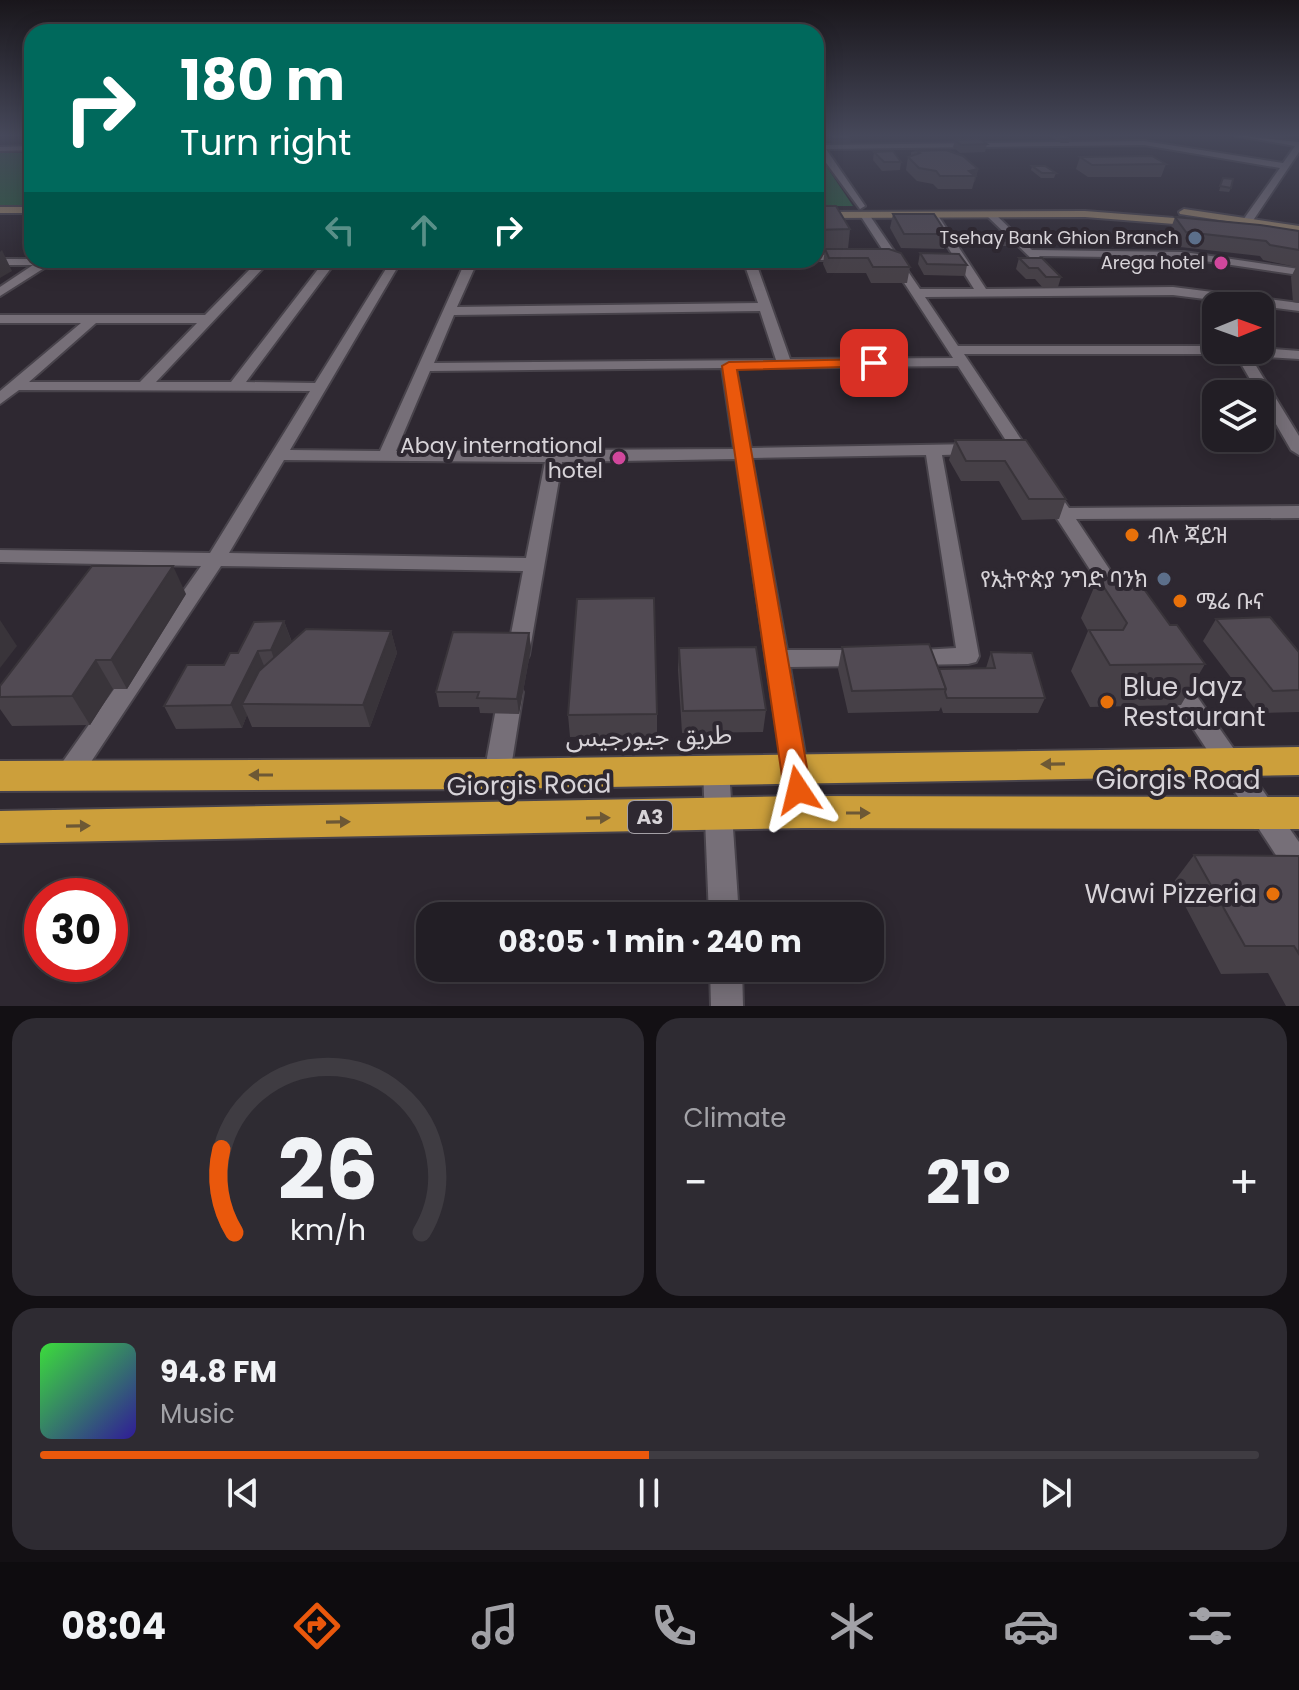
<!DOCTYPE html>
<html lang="en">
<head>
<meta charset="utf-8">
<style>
  :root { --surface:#221e25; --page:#2e2b32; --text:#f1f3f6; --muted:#a2a2a7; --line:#3f3c42; --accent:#ea580c }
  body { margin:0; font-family:Poppins,"Noto Sans Arabic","Noto Sans Ethiopic",sans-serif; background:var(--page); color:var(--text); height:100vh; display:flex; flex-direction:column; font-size:30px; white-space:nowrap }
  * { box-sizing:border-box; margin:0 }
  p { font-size:26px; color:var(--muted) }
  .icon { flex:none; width:44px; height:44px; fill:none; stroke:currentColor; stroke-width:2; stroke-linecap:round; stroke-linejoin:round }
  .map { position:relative; height:1006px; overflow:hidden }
  .drawer { display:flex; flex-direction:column; gap:12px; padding:12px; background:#131014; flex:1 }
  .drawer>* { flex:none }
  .banner { position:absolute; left:24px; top:24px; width:800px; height:244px; border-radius:24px; box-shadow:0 4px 20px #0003,0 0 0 2px var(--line); background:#00695c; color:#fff; overflow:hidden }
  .needle { width:52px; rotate:89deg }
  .buttons { position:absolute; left:1202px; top:292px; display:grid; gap:16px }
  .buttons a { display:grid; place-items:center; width:72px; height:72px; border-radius:16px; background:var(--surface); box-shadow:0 4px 20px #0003,0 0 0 2px var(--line); font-size:40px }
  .speed { position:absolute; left:24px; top:878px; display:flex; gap:16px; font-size:40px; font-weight:700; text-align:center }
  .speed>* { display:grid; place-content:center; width:104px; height:104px; border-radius:50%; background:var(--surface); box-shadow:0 4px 20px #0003,0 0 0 2px var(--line); line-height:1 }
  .speed .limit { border:12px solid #d22; background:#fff; color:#111 }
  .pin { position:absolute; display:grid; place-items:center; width:68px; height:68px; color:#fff; margin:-34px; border-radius:16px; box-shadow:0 4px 12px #0006 }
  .me { position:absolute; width:88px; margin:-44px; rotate:350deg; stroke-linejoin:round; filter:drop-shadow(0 0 6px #0008) }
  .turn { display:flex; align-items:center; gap:28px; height:168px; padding:0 24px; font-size:36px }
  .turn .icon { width:104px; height:104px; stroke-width:2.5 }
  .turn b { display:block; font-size:56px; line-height:68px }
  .lanes { display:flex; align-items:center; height:76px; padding:0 24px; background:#0003; justify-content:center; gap:40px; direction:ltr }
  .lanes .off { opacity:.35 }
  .big { font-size:60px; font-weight:700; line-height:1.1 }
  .drawer .card { flex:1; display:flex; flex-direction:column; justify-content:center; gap:12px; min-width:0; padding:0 28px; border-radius:24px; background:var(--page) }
  .drawer .dial { align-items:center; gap:0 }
  .dial svg { height:208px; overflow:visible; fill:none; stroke:var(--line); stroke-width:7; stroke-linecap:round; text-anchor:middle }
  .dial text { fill:var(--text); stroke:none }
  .song { display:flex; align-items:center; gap:24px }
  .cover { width:96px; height:96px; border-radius:12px; background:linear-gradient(135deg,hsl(120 70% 55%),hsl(250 70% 35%)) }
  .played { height:8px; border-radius:4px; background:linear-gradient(90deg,var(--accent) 50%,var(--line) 50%) }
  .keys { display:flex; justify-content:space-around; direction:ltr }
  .heat { display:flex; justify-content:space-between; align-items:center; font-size:44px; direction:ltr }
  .drawer .tiles { flex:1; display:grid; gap:12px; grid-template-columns:1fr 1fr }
  .card:last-child { grid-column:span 2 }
  .trip { position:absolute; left:416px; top:902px; width:468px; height:80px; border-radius:24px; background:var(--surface); box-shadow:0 4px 20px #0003,0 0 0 2px var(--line); font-weight:700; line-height:80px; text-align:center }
  .dock { display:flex; height:128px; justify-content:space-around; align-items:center; background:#0e0c0f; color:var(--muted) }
  .dock .icon { width:56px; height:56px }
  .dock .on { color:var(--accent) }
  .dock b { font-size:36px; color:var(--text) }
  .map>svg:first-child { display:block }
  .green { fill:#2a5c40 }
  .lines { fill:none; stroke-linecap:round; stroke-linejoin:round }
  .street-casing { stroke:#48434b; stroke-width:4 }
  .secondary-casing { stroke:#48434b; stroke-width:4 }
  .highway-casing { stroke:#48434b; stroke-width:4 }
  .street { fill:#766f78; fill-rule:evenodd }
  .secondary { fill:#907d66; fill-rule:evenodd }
  .highway { fill:#cc9f3b; fill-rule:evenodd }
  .wall { fill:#464047 }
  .shaded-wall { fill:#39343a }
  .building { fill:#514a53; stroke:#39343a; stroke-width:2 }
  .oneway { fill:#6d5835 }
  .route { fill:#ea580c; stroke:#983908; stroke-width:2 }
  .service-dot { fill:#5c6f8a; stroke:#2e2831; stroke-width:3 }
  .hotel-dot { fill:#d1479c; stroke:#2e2831; stroke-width:3 }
  .food-dot { fill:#e8710a; stroke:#2e2831; stroke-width:3 }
  .labels { text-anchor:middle; stroke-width:8; stroke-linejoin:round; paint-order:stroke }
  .far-poi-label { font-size:18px; fill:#d7d3d8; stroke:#2e2831; text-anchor:end }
  .shield { fill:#2e2831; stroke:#a4a0a6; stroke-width:2 }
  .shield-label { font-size:20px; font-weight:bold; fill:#d7d3d8 }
  .poi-label { font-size:22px; fill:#d7d3d8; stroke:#2e2831; text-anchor:end }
  .near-poi-label { font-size:26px; fill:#d7d3d8; stroke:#2e2831; text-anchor:start }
  .near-street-label { font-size:26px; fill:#d7d3d8; stroke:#2e2831 }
</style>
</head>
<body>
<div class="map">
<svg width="1299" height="1006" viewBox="0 0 1299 1006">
  <rect width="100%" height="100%" fill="#2e2831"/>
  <g class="green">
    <polygon points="816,151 853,206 816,206"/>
    <rect x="0" y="153" width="32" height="57"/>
  </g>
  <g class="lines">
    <g class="street-casing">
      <g id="street">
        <polygon points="1233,135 1299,142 1299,152 1252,222 1248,223 1243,220 1280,168 1144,145 826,149 865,206 860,209 816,149 816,139 822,145 1144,141 1283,163 1295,146"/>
        <polygon points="32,146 32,150 0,151 0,147"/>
        <path d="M865 212 868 213 920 289H974L929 217 934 214 939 217 986 289 1173 287 1299 303V311L1173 295 925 297 958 346H1216V350H1223L1216 354H964L1035 460 1027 465 1021 464 958 366 736 368 751 448 976 444 984 449 976 454 942 455 979 656 976 662 968 664 912 665 904 663 901 657 904 651 956 648 926 455 752 458 787 650H862L870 652 873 658 870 664 862 666 790 667 815 812 811 820 802 824 793 820 789 812 736 459 562 462 529 655 526 661 518 663 510 661 507 655 523 571 221 566 77 783 68 786 59 783 55 775 59 767 201 566 0 562V550L210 553 310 391 19 390 0 404V391L81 323H0V315H205L255 264 49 265 0 296V287L33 265H0V259L438 260 432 263H400L290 450 380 451 466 260H478L457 307 758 303 743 260H755L790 359 953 358 860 215ZM267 264H322L231 382H156ZM334 264H389L315 383 246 382ZM760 311 776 360 434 363 454 315ZM96 323H197L140 382H29ZM722 368 734 449 396 451 430 371ZM284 460 545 462 526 558 229 553Z"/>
        <polygon points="987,212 993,212 1032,250 1184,252 1299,269 1299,275 1184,258 1039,256 1042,260 1036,263 987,216"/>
        <polygon points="816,255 846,254 852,257 846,260 812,260 816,260"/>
        <polygon points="1260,348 1299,351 1299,359 1250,356 1299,436 1299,455 1291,450 1236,355 1223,350"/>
        <polygon points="1048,486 1054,487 1069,508 1299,506 1299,518 1076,519 1128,597 1125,602 1111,602 1039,491"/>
        <polygon points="1172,669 1180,672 1299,842 1299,879 1289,875 1164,684 1161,678 1164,672"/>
        <polygon points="511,683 519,686 523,692 510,774 506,782 497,785 488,782 484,774 499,692 503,686"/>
        <polygon points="716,759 725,762 729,770 739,916 709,916 703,770 707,762"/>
        <polygon points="710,968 742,968 743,1006 711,1006"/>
      </g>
    </g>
    <g class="secondary-casing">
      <g id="secondary">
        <rect x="0" y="207" width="32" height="6"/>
        <polygon points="1184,209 1299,226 1299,232 1180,214 1179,212"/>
        <polygon points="1085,211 1200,220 1206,223 1200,226 1085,217 816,218 816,212"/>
      </g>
    </g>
    <g class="highway-casing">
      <g id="highway">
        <polygon points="1299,747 1299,775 497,789 0,791 0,761 497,759"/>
        <polygon points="802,796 1299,797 1299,829 802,828 0,843 0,811"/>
      </g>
    </g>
    <use href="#street" class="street"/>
    <use href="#secondary" class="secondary"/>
    <use href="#highway" class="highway"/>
  </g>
  <g class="wall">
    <polygon points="822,135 861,135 861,136 849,136 851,139 850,143 832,143 829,138 829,136"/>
    <polygon points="1048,135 1064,135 1070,139 1069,143 1061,143"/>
    <polygon points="1259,135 1293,135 1283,140 1258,137"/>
    <polygon points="955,140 987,144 985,152 960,153 953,147"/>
    <polygon points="917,151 978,169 975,181 974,182 972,189 938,189 933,184 917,181 906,170 908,157 911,156 911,152"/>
    <polygon points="874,152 901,162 900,170 882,171 873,160"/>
    <polygon points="1080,157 1166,164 1161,177 1088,177 1076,169"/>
    <polygon points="1032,166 1056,173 1054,178 1041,178 1031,170"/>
    <polygon points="1223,178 1231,188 1229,192 1219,191"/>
    <polygon points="816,206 850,229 848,249 910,267 907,283 871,283 866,273 827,273 823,264 825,249 816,249"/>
    <polygon points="893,214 947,234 944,249 901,248 890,228"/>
    <polygon points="1175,217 1299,231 1299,303 1293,302 1291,277 1296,267 1263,260 1260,256 1180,247 1170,231"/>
    <polygon points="984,233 1011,241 1010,246 991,246 983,238"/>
    <polygon points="920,253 967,265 965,276 924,275 918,264"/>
    <polygon points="1019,258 1061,277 1058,287 1043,288 1035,279 1026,279 1016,269"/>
    <polygon points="955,440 1026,440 1066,499 1059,519 1022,520 999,481 961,481 949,460"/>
    <polygon points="1098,578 1170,625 1205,664 1181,705 1090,707 1071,671 1088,631 1081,618"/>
    <polygon points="186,594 127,689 113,689 90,725 12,726 0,709 0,686"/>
    <polygon points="1216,619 1299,652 1299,712 1258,713 1203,641"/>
    <polygon points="284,621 292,642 391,631 397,653 370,727 252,727 247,715 242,728 176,729 164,706"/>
    <polygon points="529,633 531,648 519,714 480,713 479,707 439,707 436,692"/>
    <polygon points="842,647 939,669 986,668 991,652 1045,698 1038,713 943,713 941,707 939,711 848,713 838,669"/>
    <polygon points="679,648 766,710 763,732 682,733 678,670"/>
    <polygon points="657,714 657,736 570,737 568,715"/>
    <polygon points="1194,855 1299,856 1299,1006 1286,1006 1268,973 1221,974 1173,883"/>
  </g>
  <g class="shaded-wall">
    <polygon points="1285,135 1293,135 1283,140"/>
    <polygon points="978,169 975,181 974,182 975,176 969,171"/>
    <polygon points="2,250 12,271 0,278 0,252"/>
    <polygon points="173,566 186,594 127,689 111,660"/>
    <polygon points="0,620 17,646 0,668"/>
    <polygon points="284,621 292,643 279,673 271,650"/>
    <polygon points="391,631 397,653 370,727 363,705"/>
    <polygon points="529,633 531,648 519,714 517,699"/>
    <polygon points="258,651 267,673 242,704 247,715 242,728 231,705"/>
    <polygon points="96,660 113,689 90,725 72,696"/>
  </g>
  <g class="building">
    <polygon points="829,135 848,135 851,139 832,139"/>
    <polygon points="1056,135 1064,135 1070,139 1062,139"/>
    <polygon points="980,139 987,144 961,145 955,140"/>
    <polygon points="946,150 963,156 978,169 969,171 975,176 940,176 936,171 919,168 908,157 920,153 917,151"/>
    <polygon points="893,151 901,162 884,162 874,152"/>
    <polygon points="1152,156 1166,164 1092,165 1080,157"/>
    <polygon points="1032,166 1045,166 1056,173 1042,173"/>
    <polygon points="1223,178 1233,179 1231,188 1220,186"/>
    <polygon points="816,206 836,206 850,229 816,230"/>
    <polygon points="893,214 934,214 947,234 904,234"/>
    <polygon points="1175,217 1260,225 1299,231 1299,250 1270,245 1266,241 1186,232"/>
    <polygon points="984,233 1003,233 1011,241 992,241"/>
    <polygon points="825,249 889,249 901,253 910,267 873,267 868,258 829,258"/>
    <polygon points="920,253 959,254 967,265 927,264"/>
    <polygon points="1019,258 1042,258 1061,277 1046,277 1038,268 1029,268"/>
    <polygon points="955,440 1026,440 1066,499 1029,499 1005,461 966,461"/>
    <polygon points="92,566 173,566 111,660 96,660 72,696 0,697 0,686"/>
    <polygon points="1098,578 1136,578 1170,625 1177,625 1205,664 1110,665 1089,630 1123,630 1127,623"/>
    <polygon points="654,598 657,714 568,715 577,599"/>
    <polygon points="1270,617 1299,652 1299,690 1273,691 1216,619"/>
    <polygon points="284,621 271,650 258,651 231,705 164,706 187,665 224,665 230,653 238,653 254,622"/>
    <polygon points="306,629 391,631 363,705 242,704 259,671"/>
    <polygon points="453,632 529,633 517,699 477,698 479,692 436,692"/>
    <polygon points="929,644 946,689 852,691 842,647"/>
    <polygon points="756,647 766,710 683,711 679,648"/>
    <polygon points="991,652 1032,653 1045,698 947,698 945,692 946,689 939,669 995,668"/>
    <polygon points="1194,855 1299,856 1299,954 1294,946 1245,946"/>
  </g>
  <defs><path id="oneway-solid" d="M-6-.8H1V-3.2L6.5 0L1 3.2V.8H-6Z" transform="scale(2)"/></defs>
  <g class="oneway">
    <use href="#oneway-solid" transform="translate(1053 764) rotate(179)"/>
    <use href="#oneway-solid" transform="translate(261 775) rotate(180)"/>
    <use href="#oneway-solid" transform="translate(858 813)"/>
    <use href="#oneway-solid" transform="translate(598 818) rotate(-1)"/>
    <use href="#oneway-solid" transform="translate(338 822) rotate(-1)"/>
    <use href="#oneway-solid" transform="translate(78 826) rotate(-1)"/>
  </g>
  <linearGradient id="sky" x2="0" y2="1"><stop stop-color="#19161b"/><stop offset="0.49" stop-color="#46485a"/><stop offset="1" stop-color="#46485a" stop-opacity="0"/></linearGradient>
  <rect width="1299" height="276" fill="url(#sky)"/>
  <polygon class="route" points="874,359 879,360 879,366 737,370 811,790 807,798 798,801 788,798 784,790 722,366 729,362"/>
  <g class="service-dot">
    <circle cx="1195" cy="238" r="8"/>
    <circle cx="1164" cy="579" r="8"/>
  </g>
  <g class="hotel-dot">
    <circle cx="1221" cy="263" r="8"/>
    <circle cx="619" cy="458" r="8"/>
  </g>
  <g class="food-dot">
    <circle cx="1132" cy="535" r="8"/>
    <circle cx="1180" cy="601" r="8"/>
    <circle cx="1107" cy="702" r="8"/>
    <circle cx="1273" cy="894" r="8"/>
  </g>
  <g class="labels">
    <g class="far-poi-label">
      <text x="1179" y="244">Tsehay Bank Ghion Branch</text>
      <text x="1205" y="269">Arega hotel</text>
    </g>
    <rect class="shield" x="628" y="801" width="44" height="32" rx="6"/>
    <g class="shield-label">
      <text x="650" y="824">A3</text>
    </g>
    <g class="poi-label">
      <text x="603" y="453">Abay international<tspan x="603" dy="25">hotel</tspan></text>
      <text x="1148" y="543" text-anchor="start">ብሉ ጃይዝ</text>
      <text x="1148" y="587">የኢትዮጵያ ንግድ ባንክ</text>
      <text x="1196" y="609" text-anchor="start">ሜሬ ቡና</text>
    </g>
    <g class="near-poi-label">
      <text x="1123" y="696">Blue Jayz<tspan x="1123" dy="30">Restaurant</tspan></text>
      <text x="1257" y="903" text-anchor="end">Wawi Pizzeria</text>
    </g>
    <g class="near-street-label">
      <text transform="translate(649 736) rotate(-1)" y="9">طريق جيورجيس</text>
      <text x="1178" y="789">Giorgis Road</text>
      <text transform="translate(529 785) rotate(-1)" y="9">Giorgis Road</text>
    </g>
  </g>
</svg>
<div class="buttons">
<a><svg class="needle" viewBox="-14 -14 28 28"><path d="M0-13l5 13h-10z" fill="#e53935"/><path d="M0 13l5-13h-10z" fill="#a2a2a7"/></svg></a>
<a><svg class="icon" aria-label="layers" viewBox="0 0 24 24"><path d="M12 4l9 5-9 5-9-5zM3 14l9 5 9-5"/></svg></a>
</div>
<div class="speed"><div class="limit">30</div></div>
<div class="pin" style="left:874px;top:363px;background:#d93025"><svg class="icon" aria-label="arrive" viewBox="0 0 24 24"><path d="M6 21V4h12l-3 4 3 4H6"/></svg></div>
<svg class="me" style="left:798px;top:790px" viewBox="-20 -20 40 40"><path d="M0-17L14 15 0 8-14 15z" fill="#ea580c" stroke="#fff" stroke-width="4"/></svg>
<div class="trip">08:05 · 1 min · 240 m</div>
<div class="banner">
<div class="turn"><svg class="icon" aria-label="right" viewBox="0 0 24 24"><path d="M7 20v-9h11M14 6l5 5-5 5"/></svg><div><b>180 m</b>Turn right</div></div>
<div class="lanes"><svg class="icon off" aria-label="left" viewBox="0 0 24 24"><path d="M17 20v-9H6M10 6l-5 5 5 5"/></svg><svg class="icon off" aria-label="ahead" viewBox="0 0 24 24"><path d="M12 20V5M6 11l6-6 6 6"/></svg><svg class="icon" aria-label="right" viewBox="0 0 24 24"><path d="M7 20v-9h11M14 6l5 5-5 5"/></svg></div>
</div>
</div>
<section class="drawer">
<div class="tiles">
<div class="card dial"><svg viewBox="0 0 100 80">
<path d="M14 69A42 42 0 1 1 86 69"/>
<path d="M14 69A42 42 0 0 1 9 37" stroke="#ea580c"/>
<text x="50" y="56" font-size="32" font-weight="700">26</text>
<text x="50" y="72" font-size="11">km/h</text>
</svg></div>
<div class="card"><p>Climate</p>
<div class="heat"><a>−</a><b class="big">21°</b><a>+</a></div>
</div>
<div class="card">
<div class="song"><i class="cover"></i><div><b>94.8 FM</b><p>Music</p></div></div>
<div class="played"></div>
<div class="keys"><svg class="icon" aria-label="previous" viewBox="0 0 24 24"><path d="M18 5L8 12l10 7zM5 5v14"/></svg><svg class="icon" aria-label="pause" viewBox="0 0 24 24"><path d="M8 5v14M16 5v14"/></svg><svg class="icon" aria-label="next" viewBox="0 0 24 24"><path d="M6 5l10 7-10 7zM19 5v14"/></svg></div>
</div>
</div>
</section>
<nav class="dock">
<b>08:04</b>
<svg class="icon on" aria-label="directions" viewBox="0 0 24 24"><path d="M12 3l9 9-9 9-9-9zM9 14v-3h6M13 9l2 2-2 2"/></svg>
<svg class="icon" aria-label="music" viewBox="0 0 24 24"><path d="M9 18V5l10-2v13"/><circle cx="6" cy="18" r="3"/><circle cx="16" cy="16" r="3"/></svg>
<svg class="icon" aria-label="phone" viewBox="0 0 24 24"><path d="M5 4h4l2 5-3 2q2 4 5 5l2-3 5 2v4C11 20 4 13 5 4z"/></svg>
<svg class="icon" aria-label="climate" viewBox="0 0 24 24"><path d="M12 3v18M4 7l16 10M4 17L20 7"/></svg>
<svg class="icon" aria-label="car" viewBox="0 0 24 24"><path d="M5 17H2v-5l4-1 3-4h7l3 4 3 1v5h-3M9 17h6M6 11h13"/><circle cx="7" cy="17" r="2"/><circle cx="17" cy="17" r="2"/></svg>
<svg class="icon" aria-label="filters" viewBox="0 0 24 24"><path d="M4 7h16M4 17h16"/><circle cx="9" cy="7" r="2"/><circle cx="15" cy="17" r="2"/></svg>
</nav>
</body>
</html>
